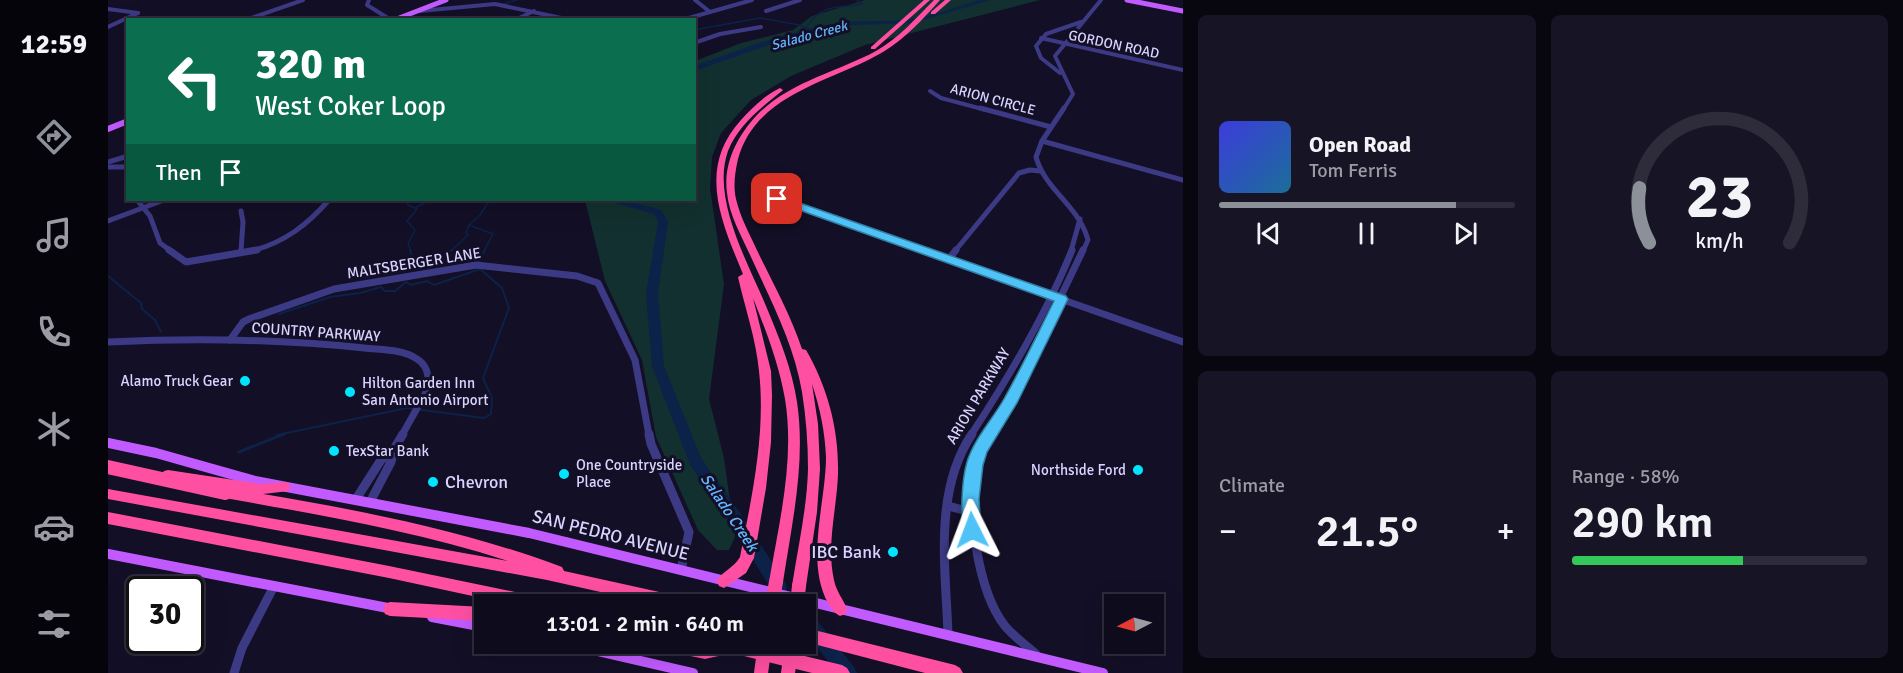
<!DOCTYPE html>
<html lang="en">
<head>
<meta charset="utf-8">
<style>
  :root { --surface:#0e0b1c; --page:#171425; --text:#f1f3f6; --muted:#9b9ba3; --line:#2e2b3b; --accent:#8c9099 }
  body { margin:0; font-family:Signika,sans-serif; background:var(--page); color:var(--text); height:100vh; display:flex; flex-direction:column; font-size:22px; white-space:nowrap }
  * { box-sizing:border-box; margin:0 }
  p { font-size:20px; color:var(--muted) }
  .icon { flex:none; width:33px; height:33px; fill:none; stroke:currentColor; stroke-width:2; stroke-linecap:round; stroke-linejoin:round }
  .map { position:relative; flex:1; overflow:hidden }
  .details { display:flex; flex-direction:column; gap:15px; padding:15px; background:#08060f; width:720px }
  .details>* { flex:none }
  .banner { position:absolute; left:18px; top:18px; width:570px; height:183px; border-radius:0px; box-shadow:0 6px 24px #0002,0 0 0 2px var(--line); background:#0b6e4f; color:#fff; overflow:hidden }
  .needle { width:39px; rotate:264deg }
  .controls { position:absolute; left:996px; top:594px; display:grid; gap:12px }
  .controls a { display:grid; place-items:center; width:60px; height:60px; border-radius:0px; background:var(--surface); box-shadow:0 6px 24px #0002,0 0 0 2px var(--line); font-size:30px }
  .speed { position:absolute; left:18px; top:576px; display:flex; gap:12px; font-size:30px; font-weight:700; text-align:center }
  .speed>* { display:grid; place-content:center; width:78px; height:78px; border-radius:50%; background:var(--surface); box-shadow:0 6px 24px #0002,0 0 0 2px var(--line); line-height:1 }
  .speed .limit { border:3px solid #111; border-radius:9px; background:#fff; color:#111 }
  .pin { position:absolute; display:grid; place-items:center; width:51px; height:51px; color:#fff; margin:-26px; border-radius:12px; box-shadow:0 3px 9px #0006 }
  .me { position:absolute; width:66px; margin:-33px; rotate:357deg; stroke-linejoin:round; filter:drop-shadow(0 0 4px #0008) }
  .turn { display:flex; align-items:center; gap:21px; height:126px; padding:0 30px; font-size:27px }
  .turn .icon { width:78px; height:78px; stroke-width:2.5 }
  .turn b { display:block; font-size:42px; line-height:51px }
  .then { display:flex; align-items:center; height:57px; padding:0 30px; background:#0003; gap:12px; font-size:22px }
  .big { font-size:45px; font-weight:600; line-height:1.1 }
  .details .widget { flex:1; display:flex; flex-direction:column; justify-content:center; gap:9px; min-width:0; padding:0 21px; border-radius:9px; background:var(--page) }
  .details .dial { align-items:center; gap:0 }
  .dial svg { height:156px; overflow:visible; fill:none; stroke:var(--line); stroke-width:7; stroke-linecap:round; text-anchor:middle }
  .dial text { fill:var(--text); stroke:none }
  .song { display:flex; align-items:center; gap:18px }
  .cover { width:72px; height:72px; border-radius:9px; background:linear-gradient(135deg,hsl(240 70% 55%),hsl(200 70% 35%)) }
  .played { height:6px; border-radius:3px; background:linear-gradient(90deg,var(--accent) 80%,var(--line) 80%) }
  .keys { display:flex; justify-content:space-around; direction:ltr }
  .heat { display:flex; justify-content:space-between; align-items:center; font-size:33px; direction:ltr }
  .charge { height:9px; border-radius:4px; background:linear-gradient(90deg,#34c759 58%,var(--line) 0) }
  .details .tiles { flex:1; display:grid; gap:15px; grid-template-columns:repeat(2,1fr) }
  .trip { position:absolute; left:366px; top:594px; width:342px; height:60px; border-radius:0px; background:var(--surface); box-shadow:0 6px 24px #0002,0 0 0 2px var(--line); font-weight:600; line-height:60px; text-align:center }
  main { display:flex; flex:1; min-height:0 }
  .dock { display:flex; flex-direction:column; width:108px; justify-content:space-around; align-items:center; background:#06040b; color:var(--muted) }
  .dock .icon { width:42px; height:42px }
  .dock .active { color:var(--accent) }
  .dock b { font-size:27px; color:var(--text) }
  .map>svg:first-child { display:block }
  .green { fill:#12302f }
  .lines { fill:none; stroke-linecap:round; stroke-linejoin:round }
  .stream-far2 { stroke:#0c2248; stroke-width:1.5 }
  .stream-far1 { stroke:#0c2248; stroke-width:2 }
  .stream { stroke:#0c2248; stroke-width:3 }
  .river { fill:#0c2248; fill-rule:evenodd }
  .minor-far3 { stroke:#3d3a85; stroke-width:4 }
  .minor-far2 { stroke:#3d3a85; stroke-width:5 }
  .minor-far1 { stroke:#3d3a85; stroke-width:7 }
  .minor { stroke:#3d3a85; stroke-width:9 }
  .major-far2 { stroke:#c25bff; stroke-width:5 }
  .major-far1 { stroke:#c25bff; stroke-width:6 }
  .major { stroke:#c25bff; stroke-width:10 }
  .highway { fill:#ff4fa3; fill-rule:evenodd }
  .highway-bridge { stroke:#ff4fa3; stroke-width:14 }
  .route { fill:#4fc3f7; stroke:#337fa1; stroke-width:1.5 }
  .poi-dot { fill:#00e5ff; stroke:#130f26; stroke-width:2 }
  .labels { text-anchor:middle; stroke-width:6; stroke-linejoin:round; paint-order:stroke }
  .far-water-label { font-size:14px; font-style:italic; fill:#62b6ff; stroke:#130f26 }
  .far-street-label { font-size:14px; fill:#d9d4ff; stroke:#130f26 }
  .street-label { font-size:15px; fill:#d9d4ff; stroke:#130f26 }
  .poi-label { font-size:15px; fill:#d9d4ff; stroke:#130f26; text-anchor:start }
  .water-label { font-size:16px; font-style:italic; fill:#62b6ff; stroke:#130f26 }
  .near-poi-label { font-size:18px; fill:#d9d4ff; stroke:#130f26; text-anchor:start }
  .near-street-label { font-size:18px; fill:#d9d4ff; stroke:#130f26 }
</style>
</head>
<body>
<main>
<nav class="dock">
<b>12:59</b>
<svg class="icon active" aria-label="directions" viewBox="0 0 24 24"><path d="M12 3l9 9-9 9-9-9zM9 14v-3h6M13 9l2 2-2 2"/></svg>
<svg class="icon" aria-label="music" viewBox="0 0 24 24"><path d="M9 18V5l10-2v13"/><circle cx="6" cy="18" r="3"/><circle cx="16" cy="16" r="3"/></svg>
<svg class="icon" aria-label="phone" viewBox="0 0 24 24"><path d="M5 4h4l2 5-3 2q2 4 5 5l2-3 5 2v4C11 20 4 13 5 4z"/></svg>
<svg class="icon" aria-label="climate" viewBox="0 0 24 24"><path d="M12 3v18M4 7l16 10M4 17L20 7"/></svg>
<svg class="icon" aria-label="car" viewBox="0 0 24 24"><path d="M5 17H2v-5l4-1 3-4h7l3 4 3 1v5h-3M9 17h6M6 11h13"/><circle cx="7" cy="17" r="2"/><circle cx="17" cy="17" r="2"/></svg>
<svg class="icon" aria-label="filters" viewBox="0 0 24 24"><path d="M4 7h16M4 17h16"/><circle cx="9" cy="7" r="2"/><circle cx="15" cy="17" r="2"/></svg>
</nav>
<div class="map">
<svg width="1075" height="673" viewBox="0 0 1075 673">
  <rect width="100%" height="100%" fill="#130f26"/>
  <polygon class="green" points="757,0 932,0 757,45 683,76 643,100 613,133 604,157 602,188 616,284 601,399 616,458 627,537 621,550 609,550 590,530 548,437 534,360 497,281 477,200 586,200 587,61 633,43 685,30 704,16"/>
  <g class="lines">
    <g class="stream-far2">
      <polyline points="396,4 409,0"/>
      <path d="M698 28C714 3 728 9 754 4L749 0"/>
      <polyline points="586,30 652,18 691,25 706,31"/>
      <polyline points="299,200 300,205 309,209 299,221 307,230 300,244 303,251"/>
      <polyline points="307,208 322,200"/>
      <polyline points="343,251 360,235 358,233 361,225"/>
      <polyline points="376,251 385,234 361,225 372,215 382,200"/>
    </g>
    <g class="stream-far1">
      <polyline points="302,250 307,264"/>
      <polyline points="371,261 377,250"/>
      <polyline points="312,266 330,261 344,250"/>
      <polyline points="0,276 33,303 34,309 47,320 53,332"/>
      <polyline points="169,435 299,408 376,418 383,414 384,398 375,378 401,308 394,288 372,269 326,285 319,281 303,285 298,282 287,291 277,291 273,287 252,293 222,297 171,314"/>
    </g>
    <polyline class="stream" points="131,452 176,434"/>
    <g class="river">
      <path d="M872 0H882L805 23 746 25 705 32 667 43 586 71V66C631 50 676 33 723 24 749 19 775 23 801 19 825 17 849 6 872 0Z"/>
      <polygon points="502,200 516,200 553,210 560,222 550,293 556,366 593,458 633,514 677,582 679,587 677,592 671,595 665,592 623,524 582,465 544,366 538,293 550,222 546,214 504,202"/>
      <polygon points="698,612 704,614 746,667 749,673 729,673 698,633"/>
    </g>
    <g class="minor-far3">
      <polyline points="261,0 259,5 283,20"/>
      <polyline points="587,0 602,12"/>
      <polyline points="0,9 30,13"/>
      <polyline points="312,11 387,4 463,20"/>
      <polyline points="658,11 692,0"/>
      <polyline points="138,20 195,0"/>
      <polyline points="407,20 426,11"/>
      <polyline points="574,20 644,0"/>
      <polyline points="0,27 30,13"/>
      <polyline points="933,38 1075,70"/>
      <polyline points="586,43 612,34 653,27"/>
      <polyline points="952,73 933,58 928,46 938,34 973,22"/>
      <polyline points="822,91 833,98 878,110"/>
      <polyline points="955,110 965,94 947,56 993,0"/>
    </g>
    <g class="minor-far2">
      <polyline points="872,108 943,127"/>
      <path d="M956 108 934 141 928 157C937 190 971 206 980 240L975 251"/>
      <polyline points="934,141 1075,180"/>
      <polyline points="0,162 20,156"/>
      <polyline points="0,167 20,167"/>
      <polyline points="20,177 20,186"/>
      <polyline points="669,199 818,251"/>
      <polyline points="29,200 42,216 52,243 63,251"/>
      <polyline points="133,211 135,222 133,251"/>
      <polyline points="0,221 56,200"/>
      <path d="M144 251C177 242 199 225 221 200"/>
      <polyline points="847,251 911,173 922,170 932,171"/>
      <polyline points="963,251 972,219"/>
    </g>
    <g class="minor-far1">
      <polyline points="61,250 78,262 149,250"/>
      <polyline points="813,250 1075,342"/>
      <polyline points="841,259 848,250"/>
      <polyline points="122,340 135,322 141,319 226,289 368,265 469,276 490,283 527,360 541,435"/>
      <path d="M0 342C85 338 171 339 256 348 273 350 295 349 309 359 320 366 320 375 321 387L294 435"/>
      <path d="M863 435C901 377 938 315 964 250"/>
      <polyline points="881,435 902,403 975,250"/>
    </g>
    <g class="minor">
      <polyline points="541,434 543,444 581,532 573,570"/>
      <path d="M881 434C877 444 869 456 867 467 858 509 870 592 897 626 906 637 918 645 928 654"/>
      <polyline points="248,499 273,460 286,449 295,434"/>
      <polyline points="262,502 283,462 286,449"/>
      <polyline points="840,506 863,512"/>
      <path d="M840 635C838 569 825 492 864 434"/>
      <polyline points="126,673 134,648 166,586"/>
    </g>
    <g class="major-far2">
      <polyline points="1019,0 1075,11"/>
      <polyline points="286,20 338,0"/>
    </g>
    <polyline class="major-far1" points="0,129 20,121"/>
    <g class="major">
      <polyline points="0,443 48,453 147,481 421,533 995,673"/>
      <polyline points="0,554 285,609"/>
      <polyline points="324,617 376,627"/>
      <polyline points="459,644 585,673"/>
    </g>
    <g class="highway">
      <polygon points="816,0 822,0 767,49 763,49 763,47"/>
      <path d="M826 0H832C815 19 797 39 775 52 724 82 648 93 630 159 627 172 625 186 628 199 632 216 640 231 647 246 663 280 682 313 694 349L698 350C720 388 731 430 730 474 729 508 718 545 726 580 728 591 735 599 739 609L737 614 732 616C726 613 724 609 720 603 697 561 718 502 718 457 717 432 712 408 704 384L710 424 712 469 709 512 698 586 696 591 691 593 686 591 684 586C690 547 699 508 700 469 700 443 698 417 694 392 686 344 663 301 643 257 634 237 621 215 619 193 615 164 629 136 649 115 681 82 729 72 768 51 791 38 808 18 826 0Z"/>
      <polygon points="837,0 843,0 827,14 823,14 823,12"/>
      <path d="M672 88 675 90 674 91C653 108 630 125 620 151 603 198 640 263 658 306 671 337 684 369 689 402 698 462 684 523 675 582L673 587 668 589 663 587 661 582C671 523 687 460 677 399 671 364 658 331 645 298L663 371 664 395 663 442 658 488 646 558 638 573 616 588 611 586 609 581C614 571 626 568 632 557 644 496 658 433 651 371 648 339 637 308 630 277L635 274C613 221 589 168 633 120 644 108 657 95 672 88Z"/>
      <path d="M60 470 153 484 176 482 181 483 182 487 181 491 155 494C257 511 357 531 454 567L456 571 574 597 579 599 581 604H546L439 580 0 499V489L400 561C308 531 212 515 117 498L112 497 111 493 115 488 56 479 54 475 56 471Z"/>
      <polygon points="0,512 281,566 431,597 436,599 438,604 402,604 281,578 0,524"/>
      <polygon points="282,602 376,607 376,621 282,616 277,614 275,609 277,604"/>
      <polygon points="698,628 847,665 852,668 855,673 817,673 698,642"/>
      <polygon points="550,644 647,644 734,665 739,668 742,673 704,673 624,653 597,659 558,651 553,649"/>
    </g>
    <g class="highway-bridge">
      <polyline points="0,467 117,493"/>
      <polyline points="664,604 668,582"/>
      <polyline points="689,604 691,586"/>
      <polyline points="653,673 657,644"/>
      <polyline points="680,673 684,644"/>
    </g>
  </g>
  <path class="route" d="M669 195 958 296 960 299 909 403 879 452 875 465 871 499 873 530 870 535 864 537 858 535C851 519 854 479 859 462 866 439 884 420 896 399 914 367 930 333 946 301L666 201 664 199Z"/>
  <g class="poi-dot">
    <circle cx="137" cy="381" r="6"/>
    <circle cx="242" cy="392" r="6"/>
    <circle cx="226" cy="451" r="6"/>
    <circle cx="1030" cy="470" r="6"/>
    <circle cx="456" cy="474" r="6"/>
    <circle cx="325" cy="482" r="6"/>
    <circle cx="785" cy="552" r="6"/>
  </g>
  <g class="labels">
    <g class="far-water-label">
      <text transform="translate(701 35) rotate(-15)" y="5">Salado Creek</text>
    </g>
    <g class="far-street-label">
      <text transform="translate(1006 44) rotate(12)" y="5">GORDON ROAD</text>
      <text transform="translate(885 99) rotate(15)" y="5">ARION CIRCLE</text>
    </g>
    <g class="street-label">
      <text transform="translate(306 263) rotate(-9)" y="5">MALTSBERGER LANE</text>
      <text transform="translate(208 332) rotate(4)" y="5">COUNTRY PARKWAY</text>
      <text transform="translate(870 396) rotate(-59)" y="5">ARION PARKWAY</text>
    </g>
    <g class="poi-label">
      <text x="125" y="386" text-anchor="end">Alamo Truck Gear</text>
      <text x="254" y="388">Hilton Garden Inn<tspan x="254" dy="17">San Antonio Airport</tspan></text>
      <text x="238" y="456">TexStar Bank</text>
      <text x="468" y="470">One Countryside<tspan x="468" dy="17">Place</tspan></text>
      <text x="1018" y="475" text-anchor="end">Northside Ford</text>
    </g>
    <g class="water-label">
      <text transform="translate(622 512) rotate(56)" y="6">Salado Creek</text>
    </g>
    <g class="near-poi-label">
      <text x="337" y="488">Chevron</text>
      <text x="773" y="558" text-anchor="end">IBC Bank</text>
    </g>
    <g class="near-street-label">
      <text transform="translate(503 535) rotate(14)" y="6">SAN PEDRO AVENUE</text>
    </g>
  </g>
</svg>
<div class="controls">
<a><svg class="needle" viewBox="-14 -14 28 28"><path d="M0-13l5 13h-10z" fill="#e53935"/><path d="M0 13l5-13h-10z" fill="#9b9ba3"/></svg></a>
</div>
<div class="speed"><div class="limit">30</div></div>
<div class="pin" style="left:669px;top:199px;background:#d93025"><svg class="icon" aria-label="arrive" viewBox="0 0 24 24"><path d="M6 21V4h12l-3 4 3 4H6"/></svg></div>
<svg class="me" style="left:864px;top:530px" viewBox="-20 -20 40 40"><path d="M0-17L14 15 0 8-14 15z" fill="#4fc3f7" stroke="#fff" stroke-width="4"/></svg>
<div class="trip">13:01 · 2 min · 640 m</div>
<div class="banner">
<div class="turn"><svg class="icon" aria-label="left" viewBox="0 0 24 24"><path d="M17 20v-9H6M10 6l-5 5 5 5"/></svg><div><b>320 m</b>West Coker Loop</div></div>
<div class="then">Then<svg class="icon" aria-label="arrive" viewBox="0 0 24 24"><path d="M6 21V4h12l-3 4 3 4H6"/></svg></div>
</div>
</div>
<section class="details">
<div class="tiles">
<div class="widget">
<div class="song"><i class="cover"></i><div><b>Open Road</b><p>Tom Ferris</p></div></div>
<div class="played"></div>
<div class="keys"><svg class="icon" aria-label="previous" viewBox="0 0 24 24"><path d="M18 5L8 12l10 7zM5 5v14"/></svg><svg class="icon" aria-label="pause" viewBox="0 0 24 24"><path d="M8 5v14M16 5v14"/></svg><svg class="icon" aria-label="next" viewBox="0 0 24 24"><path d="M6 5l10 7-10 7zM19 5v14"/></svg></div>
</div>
<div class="widget dial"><svg viewBox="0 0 100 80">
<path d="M14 69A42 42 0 1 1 86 69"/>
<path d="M14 69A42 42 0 0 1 9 41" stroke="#8c9099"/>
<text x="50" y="56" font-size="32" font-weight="700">23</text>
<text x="50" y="72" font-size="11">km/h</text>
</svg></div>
<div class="widget"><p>Climate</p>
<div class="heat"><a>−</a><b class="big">21.5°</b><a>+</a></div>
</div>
<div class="widget"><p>Range · 58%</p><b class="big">290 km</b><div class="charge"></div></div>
</div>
</section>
</main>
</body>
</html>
